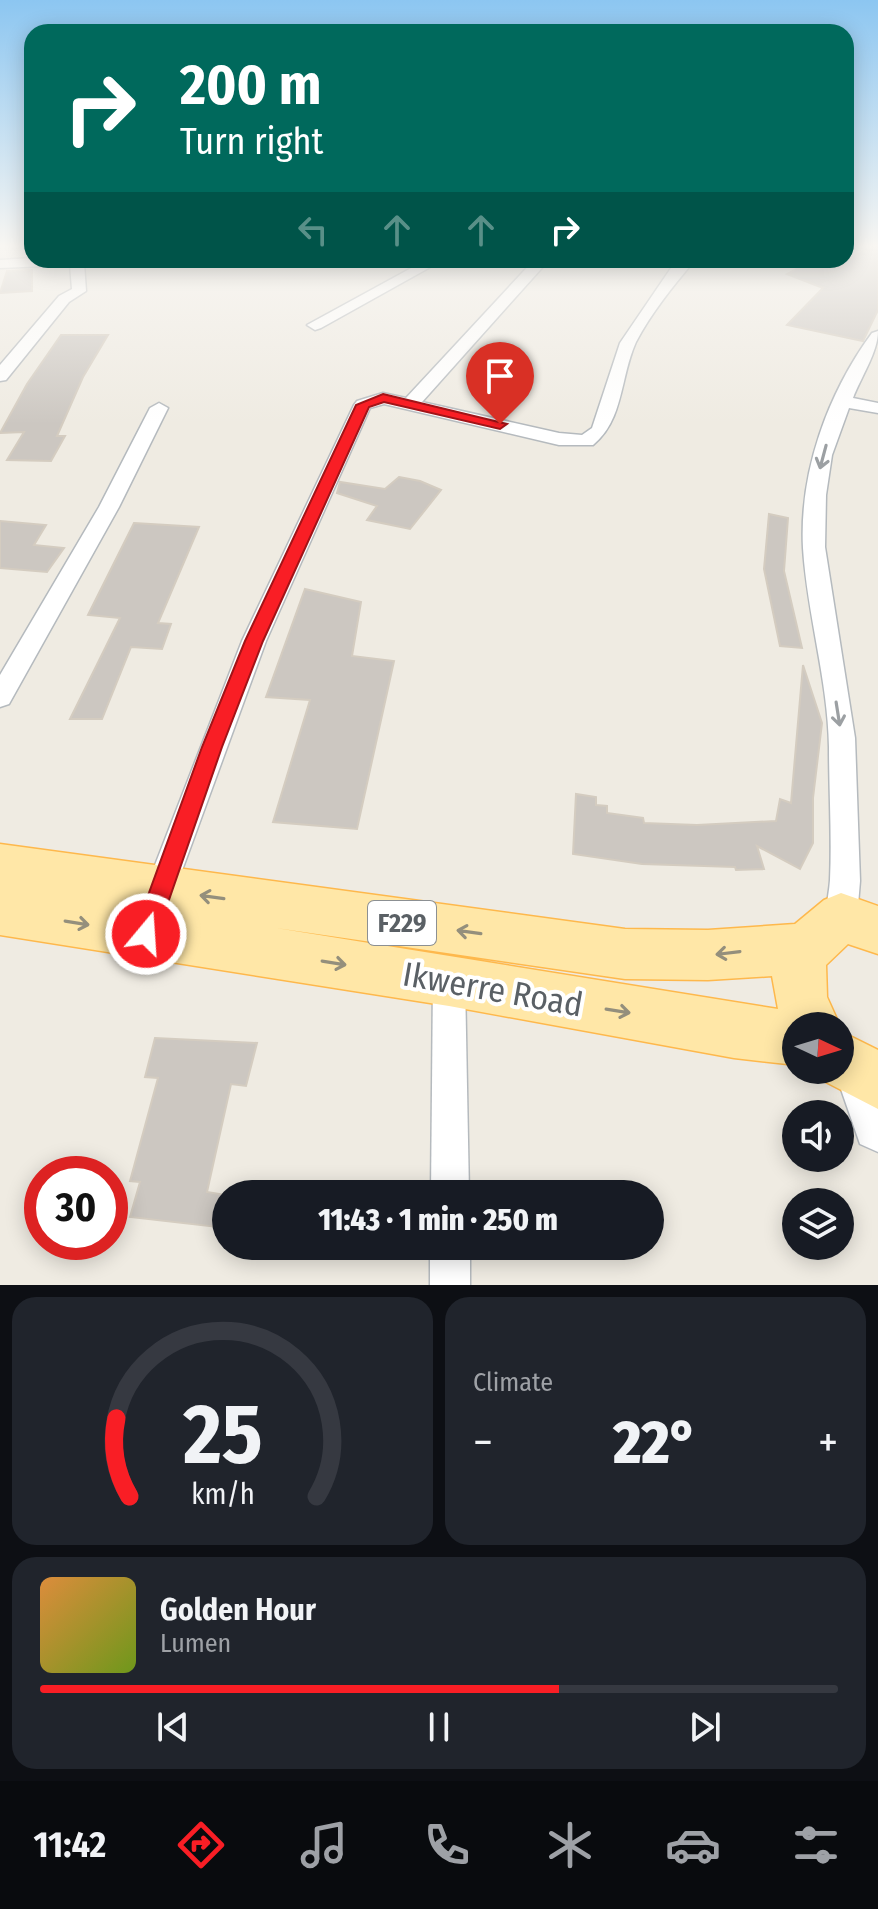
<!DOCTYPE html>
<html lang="en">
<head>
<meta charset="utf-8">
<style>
  :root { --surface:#171b24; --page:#20242c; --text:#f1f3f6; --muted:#9ea1a6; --line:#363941; --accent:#f91e25 }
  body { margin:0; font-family:"Fira Sans Condensed",sans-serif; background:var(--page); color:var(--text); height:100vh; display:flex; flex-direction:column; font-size:30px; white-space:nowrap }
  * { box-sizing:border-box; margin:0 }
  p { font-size:26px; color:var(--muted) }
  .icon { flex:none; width:44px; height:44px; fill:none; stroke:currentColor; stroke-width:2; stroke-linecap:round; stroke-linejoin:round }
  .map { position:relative; height:1285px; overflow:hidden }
  .panel { display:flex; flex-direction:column; gap:12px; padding:12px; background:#0d0f14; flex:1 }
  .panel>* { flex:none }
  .banner { position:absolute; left:24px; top:24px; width:830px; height:244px; border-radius:24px; box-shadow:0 4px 20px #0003; background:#00695c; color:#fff; overflow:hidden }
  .needle { width:52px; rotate:94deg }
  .buttons { position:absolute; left:782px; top:1012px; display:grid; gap:16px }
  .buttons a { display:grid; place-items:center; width:72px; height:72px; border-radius:50%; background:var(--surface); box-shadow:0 4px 20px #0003; font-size:40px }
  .speed { position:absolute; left:24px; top:1156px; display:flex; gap:16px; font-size:40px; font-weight:700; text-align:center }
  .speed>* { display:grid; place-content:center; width:104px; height:104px; border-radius:50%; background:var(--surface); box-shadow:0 4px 20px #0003; line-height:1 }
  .speed .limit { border:12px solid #d22; background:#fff; color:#111 }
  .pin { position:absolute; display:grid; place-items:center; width:68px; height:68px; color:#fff; margin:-82px -34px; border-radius:50% 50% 50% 0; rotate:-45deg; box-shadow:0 0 8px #0007 }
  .pin .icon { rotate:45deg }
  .me { position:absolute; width:88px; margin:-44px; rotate:18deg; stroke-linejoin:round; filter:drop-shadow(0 0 6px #0008) }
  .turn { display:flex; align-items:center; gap:28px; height:168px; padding:0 24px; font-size:36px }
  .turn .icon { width:104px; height:104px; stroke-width:2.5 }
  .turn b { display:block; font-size:56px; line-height:68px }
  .lanes { display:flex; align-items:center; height:76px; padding:0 24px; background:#0003; justify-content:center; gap:40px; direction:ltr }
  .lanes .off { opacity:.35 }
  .big { font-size:60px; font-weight:800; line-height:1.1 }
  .panel .widget { flex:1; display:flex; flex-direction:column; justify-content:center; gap:12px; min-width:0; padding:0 28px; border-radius:24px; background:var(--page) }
  .panel .dial { align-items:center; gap:0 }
  .dial svg { height:208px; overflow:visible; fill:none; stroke:var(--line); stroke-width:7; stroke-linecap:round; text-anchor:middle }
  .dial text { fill:var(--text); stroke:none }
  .song { display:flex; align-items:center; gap:24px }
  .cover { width:96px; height:96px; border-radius:12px; background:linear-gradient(135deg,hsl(30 70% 55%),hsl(80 70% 35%)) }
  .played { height:8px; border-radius:4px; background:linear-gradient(90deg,var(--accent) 65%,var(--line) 65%) }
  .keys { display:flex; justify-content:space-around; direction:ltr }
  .heat { display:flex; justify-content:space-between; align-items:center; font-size:44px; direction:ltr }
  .panel .tiles { flex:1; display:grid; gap:12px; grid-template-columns:1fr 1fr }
  .widget:last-child { grid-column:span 2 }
  .trip { position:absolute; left:212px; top:1180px; width:452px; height:80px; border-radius:40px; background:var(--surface); box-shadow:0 4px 20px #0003; font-weight:800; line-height:80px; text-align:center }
  .menu { display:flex; height:128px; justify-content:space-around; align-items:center; background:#090b0e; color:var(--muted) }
  .menu .icon { width:56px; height:56px }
  .menu .on { color:var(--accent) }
  .menu b { font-size:36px; color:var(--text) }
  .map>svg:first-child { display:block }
  .building { fill:#ccc7c1; stroke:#d4ccc0; stroke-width:2 }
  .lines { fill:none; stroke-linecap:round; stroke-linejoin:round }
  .minor-casing { stroke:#b5babe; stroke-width:3 }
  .secondary-casing { stroke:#b6bbc0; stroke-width:3 }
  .primary-casing { stroke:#feb84c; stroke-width:3 }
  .minor { fill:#fff; fill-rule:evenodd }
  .secondary { fill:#fff; fill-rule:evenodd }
  .primary { fill:#ffe7a7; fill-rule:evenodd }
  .oneway { stroke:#9ca0a3 }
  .oneway2 { stroke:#948f7c }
  .route { fill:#f91e25; stroke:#a21418; stroke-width:2 }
  .labels { text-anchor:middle; stroke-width:8; stroke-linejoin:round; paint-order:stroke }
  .shield { fill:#fff; stroke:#8c9093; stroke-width:2 }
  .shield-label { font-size:26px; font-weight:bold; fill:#5a6065 }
  .near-street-label { font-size:34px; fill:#5a6065; stroke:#fff }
</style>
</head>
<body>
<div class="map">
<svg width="878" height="1285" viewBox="0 0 878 1285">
  <rect width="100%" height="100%" fill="#efebe2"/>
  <g class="building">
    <polygon points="878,244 878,310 863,341 787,325 823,288 787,274 813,260 846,260"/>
    <polygon points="32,270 32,291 0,293 7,271"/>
    <polygon points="61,335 108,335 83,377 57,436 65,436 51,461 7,460 24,432 0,433 27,384"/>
    <polygon points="399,477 420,481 441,490 410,529 367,520 377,506 337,493 340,482 385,489"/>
    <polygon points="769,514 788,518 784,571 802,648 780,646 764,569"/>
    <polygon points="0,521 46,525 34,545 64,548 47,572 0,568"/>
    <polygon points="134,523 199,527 158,623 171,624 162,649 131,647 102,719 70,719 120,618 88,615"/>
    <polygon points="305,589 361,602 352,656 394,661 357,829 273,822 310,700 266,697"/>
    <polygon points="803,665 822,723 813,798 813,843 800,869 757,846 764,869 736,870 735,867 642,864 573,854 576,794 596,797 596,805 607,806 607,813 643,818 644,823 697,825 776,821 780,799 791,803"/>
    <polygon points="155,1038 257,1043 246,1086 231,1084 207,1192 226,1195 226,1228 130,1217 140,1182 130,1181 158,1078 145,1077"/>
  </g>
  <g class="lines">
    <g class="minor-casing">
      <g id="minor">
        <polygon points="32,258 87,260 84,263 86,291 69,302 6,380 0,381 0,365 59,296 72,289 70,265 0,268 0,260"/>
        <polygon points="426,260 443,260 321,328 315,330 307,325"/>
        <path d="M534 260H549L422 402 559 433 582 435 592 428 620 343 671 268 680 260H695C674 285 651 313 636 342 620 377 624 420 593 445H559L384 404 370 408 266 641 169 906 158 911 147 906 143 896 242 641 354 405 357 401 383 393 406 398Z"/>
        <path d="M878 331C878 352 861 377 853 398L878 403V413L849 408 832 455 826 495 825 547 855 738 860 881 857 917 852 928 841 932 830 928C823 912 829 897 830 880 832 836 829 791 829 747 828 680 807 614 803 548 799 472 828 393 872 333Z"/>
        <polygon points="159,403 168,408 119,507 9,704 0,707 0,675 99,507 150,408"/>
        <polygon points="449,964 461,968 465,980 469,1194 431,1194 433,980 437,968"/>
        <rect x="430" y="1246" width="40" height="39"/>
      </g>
    </g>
    <g class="secondary-casing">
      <polygon id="secondary" points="860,1047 878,1055 878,1152 860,1144 835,1072 840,1070 842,1054"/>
    </g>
    <g class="primary-casing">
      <g id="primary">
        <path d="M0 844 625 929 708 930 795 924 824 900 841 893 878 906V954L848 944 826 965 827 997 840 1026H796V1065L734 1058 449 1006 0 935ZM276 928 625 979 708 980 772 976 778 1009Z"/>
        <polygon points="840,1031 878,1050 878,1109 820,1079 817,1070 840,1070"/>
      </g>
    </g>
    <use href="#minor" class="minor"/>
    <use href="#secondary" class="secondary"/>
    <use href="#primary" class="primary"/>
  </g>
  <defs><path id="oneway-shaft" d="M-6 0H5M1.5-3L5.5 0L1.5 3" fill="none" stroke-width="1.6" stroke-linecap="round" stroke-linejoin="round" transform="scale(2)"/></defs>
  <g class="oneway">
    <use href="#oneway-shaft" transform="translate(823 457) rotate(105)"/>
    <use href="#oneway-shaft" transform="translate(838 714) rotate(81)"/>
  </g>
  <g class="oneway2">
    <use href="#oneway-shaft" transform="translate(212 897) rotate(-172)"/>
    <use href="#oneway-shaft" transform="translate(77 923) rotate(9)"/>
    <use href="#oneway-shaft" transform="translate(469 932) rotate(-172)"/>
    <use href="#oneway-shaft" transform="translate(728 953) rotate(173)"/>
    <use href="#oneway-shaft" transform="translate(334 963) rotate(9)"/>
    <use href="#oneway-shaft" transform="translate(618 1011) rotate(9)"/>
  </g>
  <linearGradient id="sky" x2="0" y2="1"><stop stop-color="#8cc6f1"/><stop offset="0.58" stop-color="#f8f6f2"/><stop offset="1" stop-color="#f8f6f2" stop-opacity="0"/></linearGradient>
  <rect width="878" height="424" fill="url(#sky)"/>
  <polygon class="route" points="383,394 507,424 500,429 384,402 369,407 263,641 222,747 154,943 146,946 137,943 134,934 202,747 245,641 356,405"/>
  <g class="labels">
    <rect class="shield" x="368" y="901" width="68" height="44" rx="6"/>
    <g class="shield-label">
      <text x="402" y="932">F229</text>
    </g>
    <g class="near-street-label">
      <text transform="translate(493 989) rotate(10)" y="12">Ikwerre Road</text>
    </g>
  </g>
</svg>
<div class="buttons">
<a><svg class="needle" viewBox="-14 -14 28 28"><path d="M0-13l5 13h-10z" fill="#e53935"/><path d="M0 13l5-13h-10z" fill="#9ea1a6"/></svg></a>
<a><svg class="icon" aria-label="sound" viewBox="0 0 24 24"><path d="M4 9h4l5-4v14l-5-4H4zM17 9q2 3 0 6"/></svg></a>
<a><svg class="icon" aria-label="layers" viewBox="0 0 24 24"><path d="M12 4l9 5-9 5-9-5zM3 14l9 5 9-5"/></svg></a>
</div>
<div class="speed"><div class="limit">30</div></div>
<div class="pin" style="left:500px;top:424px;background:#d93025"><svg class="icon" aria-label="arrive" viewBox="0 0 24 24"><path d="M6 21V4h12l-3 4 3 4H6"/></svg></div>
<svg class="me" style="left:146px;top:934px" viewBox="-20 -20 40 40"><circle r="17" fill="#f91e25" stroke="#fff" stroke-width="3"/><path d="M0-11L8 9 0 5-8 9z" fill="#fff"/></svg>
<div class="trip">11:43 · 1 min · 250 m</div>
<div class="banner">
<div class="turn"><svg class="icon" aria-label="right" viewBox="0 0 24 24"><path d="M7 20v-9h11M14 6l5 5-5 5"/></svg><div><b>200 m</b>Turn right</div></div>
<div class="lanes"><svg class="icon off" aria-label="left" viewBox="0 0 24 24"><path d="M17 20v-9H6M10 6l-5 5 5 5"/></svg><svg class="icon off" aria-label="ahead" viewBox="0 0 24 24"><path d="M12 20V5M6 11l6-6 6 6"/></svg><svg class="icon off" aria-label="ahead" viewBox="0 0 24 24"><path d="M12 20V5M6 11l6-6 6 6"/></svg><svg class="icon" aria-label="right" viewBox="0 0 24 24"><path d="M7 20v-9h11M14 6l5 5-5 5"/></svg></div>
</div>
</div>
<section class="panel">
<div class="tiles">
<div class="widget dial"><svg viewBox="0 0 100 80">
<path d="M14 69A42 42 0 1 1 86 69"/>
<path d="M14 69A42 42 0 0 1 9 39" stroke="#f91e25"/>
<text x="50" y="56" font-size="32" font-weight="700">25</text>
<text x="50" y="72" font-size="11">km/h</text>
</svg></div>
<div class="widget"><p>Climate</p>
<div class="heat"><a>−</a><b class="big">22°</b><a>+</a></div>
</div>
<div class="widget">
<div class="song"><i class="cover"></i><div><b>Golden Hour</b><p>Lumen</p></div></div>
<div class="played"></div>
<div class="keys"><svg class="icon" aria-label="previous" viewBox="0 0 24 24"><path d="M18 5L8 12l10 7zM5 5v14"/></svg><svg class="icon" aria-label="pause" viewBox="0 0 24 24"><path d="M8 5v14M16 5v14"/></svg><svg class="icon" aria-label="next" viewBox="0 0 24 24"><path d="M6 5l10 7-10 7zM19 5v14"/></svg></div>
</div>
</div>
</section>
<nav class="menu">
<b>11:42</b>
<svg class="icon on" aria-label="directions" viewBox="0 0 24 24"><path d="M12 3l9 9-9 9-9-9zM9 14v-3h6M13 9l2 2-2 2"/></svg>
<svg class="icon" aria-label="music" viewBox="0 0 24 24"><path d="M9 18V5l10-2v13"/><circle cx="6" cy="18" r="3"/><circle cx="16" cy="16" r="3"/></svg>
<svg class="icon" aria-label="phone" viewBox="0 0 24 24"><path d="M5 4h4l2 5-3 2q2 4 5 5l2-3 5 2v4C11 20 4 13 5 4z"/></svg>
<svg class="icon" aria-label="climate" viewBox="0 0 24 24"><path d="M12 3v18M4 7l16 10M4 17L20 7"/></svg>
<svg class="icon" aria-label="car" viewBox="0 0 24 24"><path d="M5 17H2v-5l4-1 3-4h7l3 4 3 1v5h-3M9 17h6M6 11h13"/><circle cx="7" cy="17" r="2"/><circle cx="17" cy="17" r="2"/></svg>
<svg class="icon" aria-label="filters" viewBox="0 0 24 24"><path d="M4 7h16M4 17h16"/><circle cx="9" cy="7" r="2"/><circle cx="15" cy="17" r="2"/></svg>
</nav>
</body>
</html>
